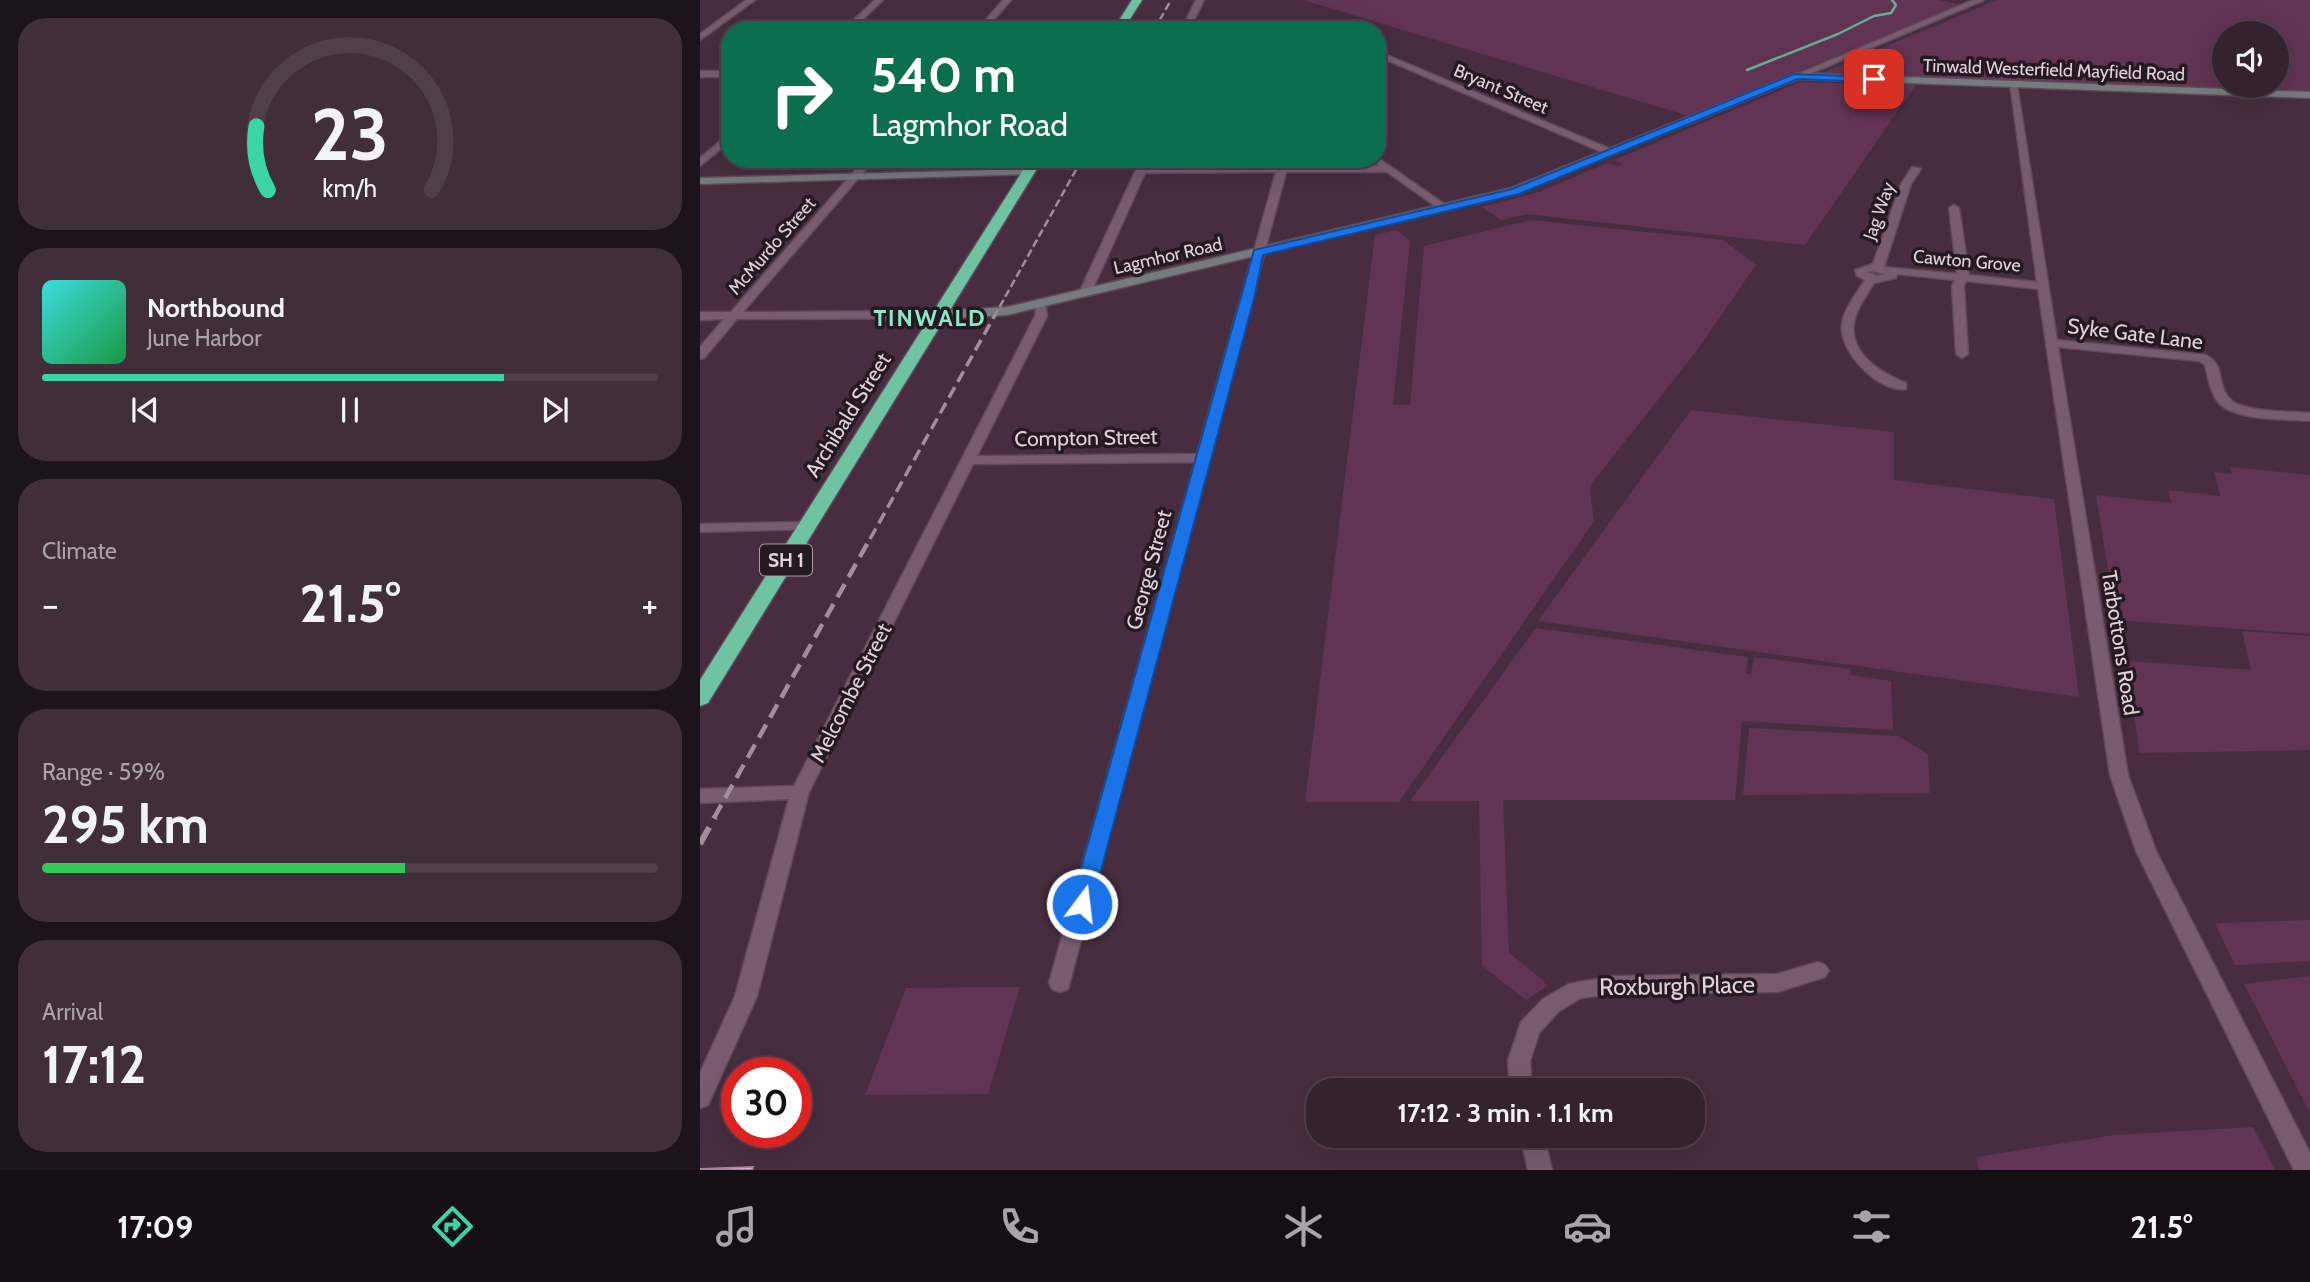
<!DOCTYPE html>
<html lang="en">
<head>
<meta charset="utf-8">
<style>
  :root { --surface:#35222f; --page:#402f3b; --text:#f1f3f6; --muted:#aaa4aa; --line:#4f3f4b; --accent:#3bd4a4 }
  body { margin:0; font-family:Cabin,sans-serif; background:var(--page); color:var(--text); height:100vh; display:flex; flex-direction:column; font-size:26px; white-space:nowrap }
  * { box-sizing:border-box; margin:0 }
  p { font-size:23px; color:var(--muted) }
  .icon { flex:none; width:38px; height:38px; fill:none; stroke:currentColor; stroke-width:2; stroke-linecap:round; stroke-linejoin:round }
  .map { position:relative; flex:1; overflow:hidden }
  .side { display:flex; flex-direction:column; gap:18px; padding:18px; background:#1d131a; width:700px }
  .side>* { flex:none }
  .top-card { position:absolute; left:21px; top:21px; width:665px; height:147px; border-radius:28px; box-shadow:0 7px 28px #0002,0 0 0 2px var(--line); background:#0b6e4f; color:#fff; overflow:hidden }
  .controls { position:absolute; left:1512px; top:21px; display:grid; gap:14px }
  .controls a { display:grid; place-items:center; width:77px; height:77px; border-radius:50%; background:var(--surface); box-shadow:0 7px 28px #0002,0 0 0 2px var(--line); font-size:35px }
  .speed { position:absolute; left:21px; top:1057px; display:flex; gap:14px; font-size:35px; font-weight:700; text-align:center }
  .speed>* { display:grid; place-content:center; width:91px; height:91px; border-radius:50%; background:var(--surface); box-shadow:0 7px 28px #0002,0 0 0 2px var(--line); line-height:1 }
  .speed .limit { border:10px solid #d22; background:#fff; color:#111 }
  .pin { position:absolute; display:grid; place-items:center; width:60px; height:60px; color:#fff; margin:-30px; border-radius:14px; box-shadow:0 4px 10px #0006 }
  .me { position:absolute; width:77px; margin:-38px; rotate:15deg; stroke-linejoin:round; filter:drop-shadow(0 0 5px #0008) }
  .turn { display:flex; align-items:center; gap:24px; height:147px; padding:0 35px; font-size:32px }
  .turn .icon { width:91px; height:91px; stroke-width:2.5 }
  .turn b { display:block; font-size:49px; line-height:60px }
  .big { font-size:52px; font-weight:700; line-height:1.1 }
  .side .card { flex:1; display:flex; flex-direction:column; justify-content:center; gap:10px; min-width:0; padding:0 24px; border-radius:28px; background:var(--page) }
  .side .dial { align-items:center; gap:0 }
  .dial svg { height:182px; overflow:visible; fill:none; stroke:var(--line); stroke-width:7; stroke-linecap:round; text-anchor:middle }
  .dial text { fill:var(--text); stroke:none }
  .song { display:flex; align-items:center; gap:21px }
  .cover { width:84px; height:84px; border-radius:10px; background:linear-gradient(135deg,hsl(180 70% 55%),hsl(140 70% 35%)) }
  .played { height:7px; border-radius:4px; background:linear-gradient(90deg,var(--accent) 75%,var(--line) 75%) }
  .keys { display:flex; justify-content:space-around; direction:ltr }
  .heat { display:flex; justify-content:space-between; align-items:center; font-size:38px; direction:ltr }
  .charge { height:10px; border-radius:5px; background:linear-gradient(90deg,#34c759 59%,var(--line) 0) }
  .trip { position:absolute; left:606px; top:1078px; width:399px; height:70px; border-radius:28px; background:var(--surface); box-shadow:0 7px 28px #0002,0 0 0 2px var(--line); font-weight:700; line-height:70px; text-align:center }
  .dock { display:flex; height:112px; justify-content:space-around; align-items:center; background:#150e13; color:var(--muted) }
  .dock .icon { width:49px; height:49px }
  .dock .active { color:var(--accent) }
  .dock b { font-size:32px; color:var(--text) }
  main { display:flex; flex:1; min-height:0 }
  .map>svg:first-child { display:block }
  .green { fill:#613454; fill-rule:evenodd }
  .lines { fill:none; stroke-linecap:round; stroke-linejoin:round }
  .stream { stroke:#68ac97; stroke-width:2.5 }
  .building { fill:#f7bbe4; stroke:#ad83a0; stroke-width:2 }
  .street-casing { stroke:#5f4a59; stroke-width:3 }
  .secondary-casing { stroke:#5f4a59; stroke-width:3 }
  .highway-casing { stroke:#5f4a59; stroke-width:3 }
  .street { fill:#795c70; fill-rule:evenodd }
  .secondary { fill:#767b7f; fill-rule:evenodd }
  .highway { fill:#6ec3a3; fill-rule:evenodd }
  .rail-far3 { stroke:#a38e9c; stroke-width:2.5; stroke-dasharray:8 3.5; stroke-linecap:butt }
  .rail-far2 { stroke:#a38e9c; stroke-width:3.5; stroke-dasharray:12 6; stroke-linecap:butt }
  .rail-far1 { stroke:#a38e9c; stroke-width:4.5; stroke-dasharray:15 8; stroke-linecap:butt }
  .rail { stroke:#a38e9c; stroke-width:6; stroke-dasharray:19 10; stroke-linecap:butt }
  .route { fill:#1a73e8; stroke:#114b97; stroke-width:2 }
  .labels { text-anchor:middle; stroke-width:7; stroke-linejoin:round; paint-order:stroke }
  .far-street-label { font-size:18px; fill:#e2d1dc; stroke:#261a22 }
  .shield { fill:#261a22; stroke:#aa9aa4; stroke-width:2 }
  .shield-label { font-size:19px; font-weight:bold; fill:#e2d1dc }
  .street-label { font-size:21px; fill:#e2d1dc; stroke:#261a22 }
  .far-district-label { font-size:23px; font-weight:bold; letter-spacing:2px; fill:#8ee8c5; stroke:#261a22 }
  .near-street-label { font-size:24px; fill:#e2d1dc; stroke:#261a22 }
</style>
</head>
<body>
<main>
<section class="side">
<div class="card dial"><svg viewBox="0 0 100 80">
<path d="M14 69A42 42 0 1 1 86 69"/>
<path d="M14 69A42 42 0 0 1 9 41" stroke="#3bd4a4"/>
<text x="50" y="56" font-size="32" font-weight="700">23</text>
<text x="50" y="72" font-size="11">km/h</text>
</svg></div>
<div class="card">
<div class="song"><i class="cover"></i><div><b>Northbound</b><p>June Harbor</p></div></div>
<div class="played"></div>
<div class="keys"><svg class="icon" aria-label="previous" viewBox="0 0 24 24"><path d="M18 5L8 12l10 7zM5 5v14"/></svg><svg class="icon" aria-label="pause" viewBox="0 0 24 24"><path d="M8 5v14M16 5v14"/></svg><svg class="icon" aria-label="next" viewBox="0 0 24 24"><path d="M6 5l10 7-10 7zM19 5v14"/></svg></div>
</div>
<div class="card"><p>Climate</p>
<div class="heat"><a>−</a><b class="big">21.5°</b><a>+</a></div>
</div>
<div class="card"><p>Range · 59%</p><b class="big">295 km</b><div class="charge"></div></div>
<div class="card"><p>Arrival</p><b class="big">17:12</b></div>
</section>
<div class="map">
<svg width="1610" height="1170" viewBox="0 0 1610 1170">
  <rect width="100%" height="100%" fill="#472d3f"/>
  <g class="green">
    <polygon points="603,0 1239,0 1261,5 989,116"/>
    <path d="M1297 0H1610V91L1129 74 1124 72ZM1524 33H1577V86H1524Z"/>
    <polygon points="1100,82 1216,85 1105,245 827,214 801,220 782,207 839,192 907,163 919,166 922,164 914,160"/>
    <polygon points="831,220 1023,240 1056,265 995,353 892,483 890,490 894,521 699,802 605,802 675,235 696,230 710,241 693,405 710,405 724,246"/>
    <polygon points="991,410 1194,432 1194,480 1354,499 1379,697 838,621"/>
    <polygon points="1530,467 1610,475 1610,634 1416,620 1396,495 1471,503 1468,490 1520,496 1514,472 1532,474"/>
    <polygon points="836,628 1048,657 1046,673 1051,675 1054,657 1150,669 1151,675 1191,681 1193,730 1042,721 1035,800 803,800 809,953 843,980 847,986 826,1000 782,966 779,801 710,801"/>
    <polygon points="1542,631 1610,636 1610,750 1439,753 1428,661 1551,670"/>
    <polygon points="1049,728 1198,736 1228,754 1230,793 1043,795"/>
    <polygon points="1610,920 1610,961 1535,965 1515,923"/>
    <polygon points="1610,976 1610,1113 1544,984"/>
    <polygon points="320,987 288,1094 165,1095 206,988"/>
    <polygon points="1553,1127 1575,1170 1279,1170 1276,1157 1414,1135"/>
  </g>
  <g class="lines">
    <polyline class="stream" points="1047,70 1138,34 1174,16 1191,13 1196,5 1192,0"/>
  </g>
  <polygon class="building" points="53,1167 52,1170 0,1170 0,1169"/>
  <g class="lines">
    <g class="street-casing">
      <g id="street">
        <polygon points="46,0 55,0 0,40 0,34"/>
        <polygon points="175,0 183,0 152,30 143,30"/>
        <polygon points="303,0 311,0 285,30 277,30"/>
        <polygon points="496,0 504,0 493,22 494,30 486,30 485,22"/>
        <polygon points="1273,0 1284,0 1100,78 1093,76"/>
        <polygon points="613,23 628,30 612,28 582,30"/>
        <polygon points="677,51 915,151 917,153 909,155 677,56"/>
        <rect x="0" y="71" width="30" height="6"/>
        <path d="M1310 83 1317 85 1357 340 1506 355C1526 366 1516 383 1529 398 1541 413 1591 411 1610 413V421C1587 419 1533 421 1518 402 1510 392 1508 377 1505 365L1499 361 1358 347 1428 775 1456 851 1610 1153V1170H1594L1436 851 1410 775 1338 289 1266 281 1264 286 1268 354 1262 358 1256 354 1252 286 1255 280 1197 274 1196 278 1174 283C1167 295 1156 309 1154 323 1149 354 1182 373 1206 383V389C1179 393 1138 351 1142 324 1144 308 1157 293 1165 280L1157 276 1155 270 1173 264 1201 184 1212 167 1221 169 1211 184 1184 267 1257 274 1249 208 1254 205 1259 208 1269 275 1337 282ZM1171 271 1185 274 1177 276 1167 272Z"/>
        <polygon points="30,133 30,141 0,166 0,158"/>
        <polygon points="165,159 175,159 43,312 239,311 243,312 243,318 37,319 4,358 0,359 0,347 24,319 0,320 0,312 31,312"/>
        <polygon points="441,159 449,159 447,167 679,166 676,163 681,160 750,208 741,210 687,172 586,172 368,989 360,992 352,989 349,983 495,462 273,464 109,792 57,996 8,1105 0,1108 0,1073 35,996 89,799 0,803 0,789 94,786 335,316 337,300 345,300 347,316 277,456 497,454 576,172 445,173 391,293 389,295 381,295 379,293"/>
        <polygon points="108,522 113,523 115,526 113,529 0,532 0,524"/>
        <polygon points="1118,962 1125,965 1129,971 1125,977 1077,992 913,994 881,998 859,1011 839,1033 830,1061 832,1090 810,1090 808,1061 821,1022 843,999 869,984 913,976 1077,974"/>
        <polygon points="820,1136 844,1136 852,1170 828,1170"/>
      </g>
    </g>
    <g class="secondary-casing">
      <g id="secondary">
        <polygon points="1097,73 1610,92 1610,98 1098,79 819,193 307,315 239,319 232,315 239,311 307,307 811,188"/>
        <polygon points="329,169 335,172 333,174 0,184 0,178"/>
      </g>
    </g>
    <g class="highway-casing">
      <g id="highway">
        <polygon points="432,0 442,0 423,30 413,30"/>
        <polygon points="330,159 343,159 8,703 0,706 0,680"/>
      </g>
    </g>
    <use href="#street" class="street"/>
    <use href="#secondary" class="secondary"/>
    <use href="#highway" class="highway"/>
    <g class="rail-far3">
      <polyline points="454,30 471,0"/>
      <polyline points="294,317 382,159"/>
    </g>
    <polyline class="rail-far2" points="170,539 295,315"/>
    <polyline class="rail-far1" points="14,818 171,537"/>
    <polyline class="rail" points="0,844 15,817"/>
  </g>
  <polygon class="route" points="1094,74 1174,77 1178,79 1174,82 1098,79 819,194 563,255 555,295 392,904 389,910 382,912 374,910 371,904 554,250 812,189"/>
  <g class="labels">
    <g class="far-street-label">
      <text transform="translate(1354 70) rotate(2)" y="6">Tinwald Westerfield Mayfield Road</text>
      <text transform="translate(801 89) rotate(23)" y="6">Bryant Street</text>
      <text transform="translate(1179 211) rotate(-70)" y="6">Jag Way</text>
      <text transform="translate(72 246) rotate(-49)" y="6">McMurdo Street</text>
      <text transform="translate(468 256) rotate(-13)" y="6">Lagmhor Road</text>
      <text transform="translate(1267 261) rotate(5)" y="6">Cawton Grove</text>
    </g>
    <rect class="shield" x="60" y="544.5" width="52" height="31" rx="5"/>
    <g class="shield-label">
      <text x="86" y="567">SH 1</text>
    </g>
    <g class="street-label">
      <text transform="translate(1435 334) rotate(7)" y="7">Syke Gate Lane</text>
      <text transform="translate(148 415) rotate(-58)" y="7">Archibald Street</text>
      <text transform="translate(386 438) rotate(-1)" y="7">Compton Street</text>
      <text transform="translate(449 570) rotate(-75)" y="7">George Street</text>
      <text transform="translate(1420 643) rotate(81)" y="7">Tarbottons Road</text>
      <text transform="translate(151 693) rotate(-63)" y="7">Melcombe Street</text>
    </g>
    <g class="far-district-label">
      <text x="230" y="326">TINWALD</text>
    </g>
    <g class="near-street-label">
      <text transform="translate(977 986) rotate(-1)" y="8">Roxburgh Place</text>
    </g>
  </g>
</svg>
<div class="controls">
<a><svg class="icon" aria-label="sound" viewBox="0 0 24 24"><path d="M4 9h4l5-4v14l-5-4H4zM17 9q2 3 0 6"/></svg></a>
</div>
<div class="speed"><div class="limit">30</div></div>
<div class="pin" style="left:1174px;top:79px;background:#d93025"><svg class="icon" aria-label="arrive" viewBox="0 0 24 24"><path d="M6 21V4h12l-3 4 3 4H6"/></svg></div>
<svg class="me" style="left:382px;top:904px" viewBox="-20 -20 40 40"><circle r="17" fill="#1a73e8" stroke="#fff" stroke-width="3"/><path d="M0-11L8 9 0 5-8 9z" fill="#fff"/></svg>
<div class="trip">17:12 · 3 min · 1.1 km</div>
<div class="top-card">
<div class="turn"><svg class="icon" aria-label="right" viewBox="0 0 24 24"><path d="M7 20v-9h11M14 6l5 5-5 5"/></svg><div><b>540 m</b>Lagmhor Road</div></div>
</div>
</div>
</main>
<nav class="dock">
<b>17:09</b>
<svg class="icon active" aria-label="directions" viewBox="0 0 24 24"><path d="M12 3l9 9-9 9-9-9zM9 14v-3h6M13 9l2 2-2 2"/></svg>
<svg class="icon" aria-label="music" viewBox="0 0 24 24"><path d="M9 18V5l10-2v13"/><circle cx="6" cy="18" r="3"/><circle cx="16" cy="16" r="3"/></svg>
<svg class="icon" aria-label="phone" viewBox="0 0 24 24"><path d="M5 4h4l2 5-3 2q2 4 5 5l2-3 5 2v4C11 20 4 13 5 4z"/></svg>
<svg class="icon" aria-label="climate" viewBox="0 0 24 24"><path d="M12 3v18M4 7l16 10M4 17L20 7"/></svg>
<svg class="icon" aria-label="car" viewBox="0 0 24 24"><path d="M5 17H2v-5l4-1 3-4h7l3 4 3 1v5h-3M9 17h6M6 11h13"/><circle cx="7" cy="17" r="2"/><circle cx="17" cy="17" r="2"/></svg>
<svg class="icon" aria-label="filters" viewBox="0 0 24 24"><path d="M4 7h16M4 17h16"/><circle cx="9" cy="7" r="2"/><circle cx="15" cy="17" r="2"/></svg>
<b>21.5°</b>
</nav>
</body>
</html>
